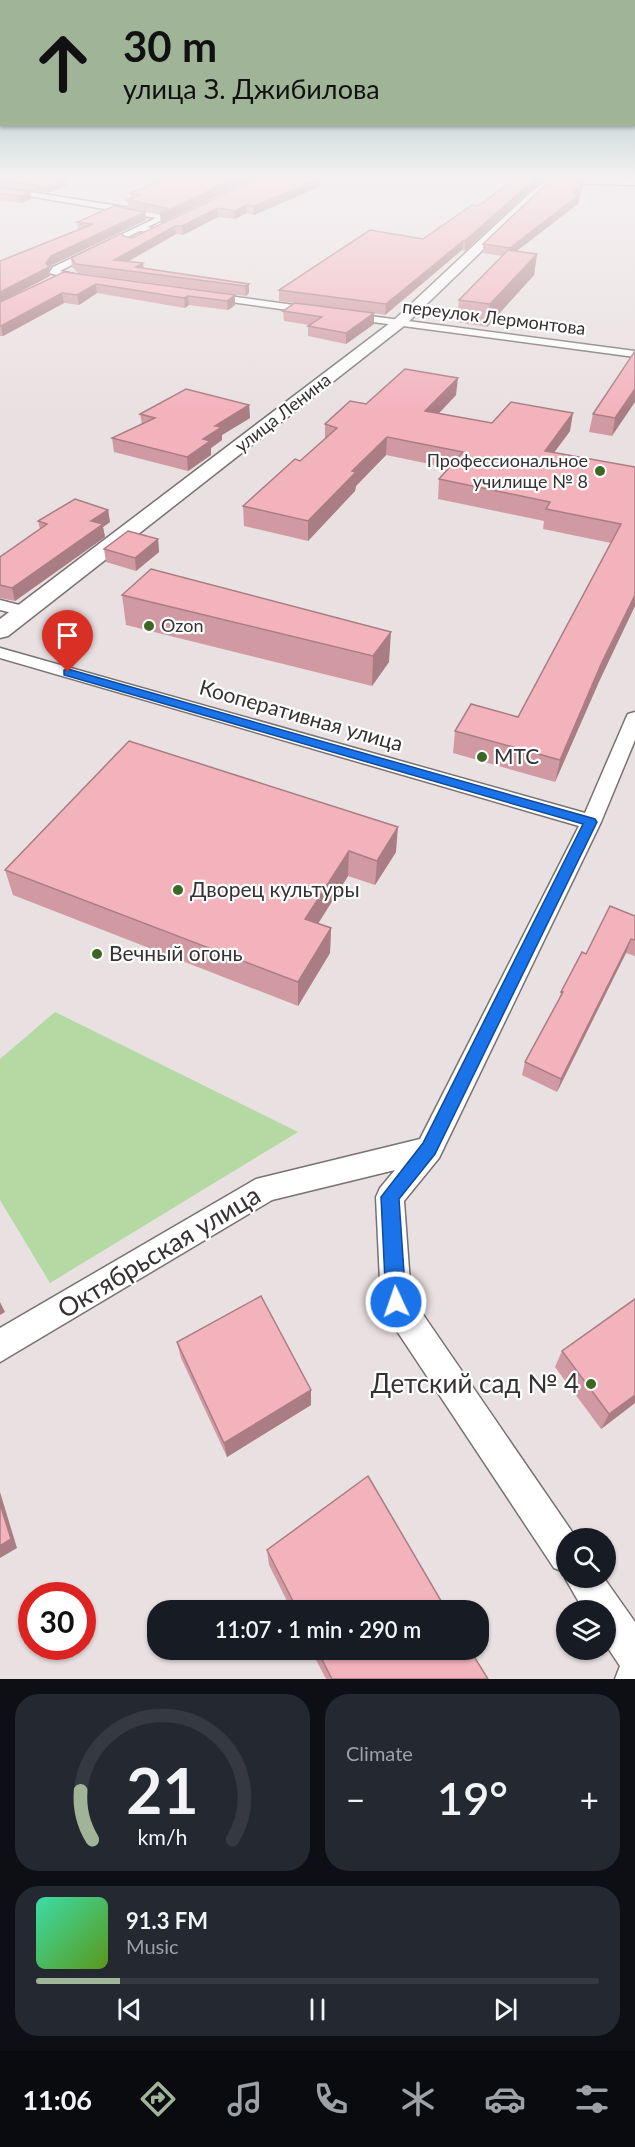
<!DOCTYPE html>
<html lang="en">
<head>
<meta charset="utf-8">
<style>
  :root { --surface:#171b24; --page:#242831; --text:#f1f3f6; --muted:#9ea1a6; --line:#363941; --accent:#a0b498 }
  body { margin:0; font-family:Lato,sans-serif; background:var(--page); color:var(--text); height:100vh; display:flex; flex-direction:column; font-size:22px; white-space:nowrap }
  * { box-sizing:border-box; margin:0 }
  p { font-size:20px; color:var(--muted) }
  .icon { flex:none; width:33px; height:33px; fill:none; stroke:currentColor; stroke-width:2; stroke-linecap:round; stroke-linejoin:round }
  .map { position:relative; height:1679px; overflow:hidden }
  .sheet { display:flex; flex-direction:column; gap:15px; padding:15px; background:#0d0f14; flex:1 }
  .sheet>* { flex:none }
  .banner { position:absolute; left:0px; top:0px; width:636px; height:126px; box-shadow:0 2px 4px #0004; background:#a0b498; color:#111; overflow:hidden }
  .tools { position:absolute; left:556px; top:1528px; display:grid; gap:12px }
  .tools a { display:grid; place-items:center; width:60px; height:60px; border-radius:50%; background:var(--surface); box-shadow:0 2px 4px #0004; font-size:30px }
  .speed { position:absolute; left:18px; top:1582px; display:flex; gap:12px; font-size:30px; font-weight:700; text-align:center }
  .speed>* { display:grid; place-content:center; width:78px; height:78px; border-radius:50%; background:var(--surface); box-shadow:0 2px 4px #0004; line-height:1 }
  .speed .limit { border:9px solid #d22; background:#fff; color:#111 }
  .pin { position:absolute; display:grid; place-items:center; width:51px; height:51px; color:#fff; margin:-62px -26px; border-radius:50% 50% 50% 0; rotate:-45deg; box-shadow:0 0 6px #0007 }
  .pin .icon { rotate:45deg }
  .me { position:absolute; width:66px; margin:-33px; rotate:357deg; stroke-linejoin:round; filter:drop-shadow(0 0 4px #0008) }
  .turn { display:flex; align-items:center; gap:21px; height:126px; padding:0 24px; font-size:27px }
  .turn .icon { width:78px; height:78px; stroke-width:2.5 }
  .turn b { display:block; font-size:42px; line-height:51px }
  .big { font-size:45px; font-weight:600; line-height:1.1 }
  .sheet .tile { flex:1; display:flex; flex-direction:column; justify-content:center; gap:9px; min-width:0; padding:0 21px; border-radius:24px; background:var(--page) }
  .sheet .dial { align-items:center; gap:0 }
  .dial svg { height:156px; overflow:visible; fill:none; stroke:var(--line); stroke-width:7; stroke-linecap:round; text-anchor:middle }
  .dial text { fill:var(--text); stroke:none }
  .song { display:flex; align-items:center; gap:18px }
  .cover { width:72px; height:72px; border-radius:9px; background:linear-gradient(135deg,hsl(160 70% 55%),hsl(90 70% 35%)) }
  .played { height:6px; border-radius:3px; background:linear-gradient(90deg,var(--accent) 15%,var(--line) 15%) }
  .keys { display:flex; justify-content:space-around; direction:ltr }
  .heat { display:flex; justify-content:space-between; align-items:center; font-size:33px; direction:ltr }
  .sheet .tiles { flex:1; display:grid; gap:15px; grid-template-columns:1fr 1fr }
  .tile:last-child { grid-column:span 2 }
  .trip { position:absolute; left:147px; top:1600px; width:342px; height:60px; border-radius:24px; background:var(--surface); box-shadow:0 2px 4px #0004; font-weight:600; line-height:60px; text-align:center }
  .menu { display:flex; height:96px; justify-content:space-around; align-items:center; background:#090b0e; color:var(--muted) }
  .menu .icon { width:42px; height:42px }
  .menu .active { color:var(--accent) }
  .menu b { font-size:27px; color:var(--text) }
  .map>svg:first-child { display:block }
  .green { fill:#b4d9a2 }
  .lines { fill:none; stroke-linecap:round; stroke-linejoin:round }
  .street-casing { stroke:#797172; stroke-width:3 }
  .secondary-casing { stroke:#797172; stroke-width:3 }
  .street { fill:#fff; fill-rule:evenodd }
  .secondary { fill:#fff; fill-rule:evenodd }
  .wall { fill:#d19aa3 }
  .shaded-wall { fill:#aa7d84 }
  .building { fill:#f3b3bd; stroke:#aa7d84; stroke-width:1.5 }
  .route { fill:#1a73e8; stroke:#114b97; stroke-width:1.5 }
  .poi-dot { fill:#3d6724; stroke:#fff; stroke-width:2 }
  .labels { text-anchor:middle; stroke-width:4.5; stroke-linejoin:round; paint-order:stroke }
  .far-street-label { font-size:18px; fill:#363233; stroke:#fff }
  .far-poi-label { font-size:18px; fill:#363233; stroke:#fff; text-anchor:end }
  .street-label { font-size:21px; fill:#363233; stroke:#fff }
  .poi-label { font-size:21px; fill:#363233; stroke:#fff; text-anchor:start }
  .near-street-label { font-size:26px; fill:#363233; stroke:#fff }
  .near-poi-label { font-size:26px; fill:#363233; stroke:#fff; text-anchor:end }
</style>
</head>
<body>
<div class="map">
<svg width="635" height="1679" viewBox="0 0 635 1679">
  <rect width="100%" height="100%" fill="#e9e0e1"/>
  <polygon class="green" points="55,1012 298,1132 50,1283 0,1200 0,1059"/>
  <g class="lines">
    <g class="street-casing">
      <g id="street">
        <polygon points="0,187 161,213 166,218 148,227 156,229 156,233 140,231 60,271 87,277 89,279 84,282 49,273 53,267 156,218 0,191"/>
        <polygon points="207,293 316,308 321,311 316,314 203,298 203,294"/>
        <polygon points="347,313 635,351 635,357 343,318 343,314"/>
        <polygon points="0,600 31,608 33,611 25,616 0,610"/>
        <polygon points="0,648 585,813 626,718 628,714 635,712 635,740 601,822 439,1158 404,1201 411,1297 577,1539 567,1539 567,1573 554,1568 385,1313 381,1302 376,1197 380,1188 395,1170 272,1200 0,1362 0,1328 256,1179 420,1139 579,826 0,658"/>
        <polygon points="567,1573 567,1578 604,1578 635,1622 635,1679 615,1679 620,1666 606,1645 606,1611 584,1611 565,1578"/>
      </g>
    </g>
    <g class="secondary-casing">
      <polygon id="secondary" points="539,176 635,179 635,185 557,183 541,194 404,326 8,636 0,638 0,619 394,320 533,190 545,182 539,180"/>
    </g>
    <use href="#street" class="street"/>
    <use href="#secondary" class="secondary"/>
  </g>
  <g class="wall">
    <polygon points="0,176 67,186 47,193 0,185"/>
    <polygon points="174,176 257,176 161,223 160,215 145,212 146,220 52,265 49,269 50,276 9,298 64,272 235,295 235,305 228,310 189,305 185,308 97,293 79,305 64,303 3,336 0,336 0,261 78,230 77,222 128,208 127,200 131,198 130,193"/>
    <polygon points="262,176 315,176 314,177 321,178 321,186 254,215 247,213 235,219 218,217 183,235 176,234 128,261 143,263 143,268 249,284 249,293 246,296 78,273 72,267 71,258 123,236 132,238"/>
    <polygon points="518,176 541,176 541,181 465,251 462,250 385,315 374,313 374,324 346,344 308,336 308,326 309,325 284,321 283,311 295,303 279,301 279,290 423,239 484,202"/>
    <polygon points="584,182 582,190 579,194 579,203 516,251 537,254 534,275 487,327 457,322 459,300 502,256 483,253 483,244"/>
    <polygon points="0,187 30,192 31,199 21,203 0,200"/>
    <polygon points="635,351 612,436 589,432 593,414"/>
    <polygon points="456,395 439,413 492,423 570,431 554,452 635,467 598,684 555,782 453,753 455,731 518,717 611,543 543,529 544,521 438,499 439,479 449,468 386,455 356,486 355,491 308,541 244,526 243,506 300,461 325,439 325,424"/>
    <polygon points="249,405 250,418 222,435 222,440 211,448 211,455 188,471 114,452 112,438 142,424 140,414"/>
    <polygon points="108,510 110,522 103,527 105,537 15,601 0,598 0,557 40,529 38,521"/>
    <polygon points="158,539 159,552 136,571 106,562 104,549"/>
    <polygon points="151,569 389,662 372,686 126,625 122,595"/>
    <polygon points="129,741 396,852 375,885 348,876 318,924 331,928 330,953 298,1006 13,895 5,870"/>
    <polygon points="635,916 635,956 626,953 557,1092 522,1075 525,1062 559,1000 561,992 586,954"/>
    <polygon points="177,1342 311,1405 227,1457 181,1358"/>
    <polygon points="562,1351 635,1403 601,1429 555,1367"/>
    <polygon points="267,1550 447,1611 292,1611 269,1565"/>
    <polygon points="311,1650 470,1650 488,1679 326,1679"/>
  </g>
  <g class="shaded-wall">
    <polygon points="240,176 257,176 161,223 160,214"/>
    <polygon points="431,176 446,176 431,182"/>
    <polygon points="538,176 541,176 541,181 465,251 465,241"/>
    <polygon points="321,178 321,186 254,215 254,206"/>
    <polygon points="66,180 67,186 47,193 46,187"/>
    <polygon points="584,182 582,190 577,196 580,194 579,203 509,257 510,248 573,193"/>
    <polygon points="30,192 31,199 21,203 20,196"/>
    <polygon points="247,205 247,213 235,219 235,211"/>
    <polygon points="218,208 218,217 183,235 182,226"/>
    <polygon points="145,212 146,220 52,265 49,269 50,276 0,302 0,292 46,263 51,256"/>
    <polygon points="175,226 176,234 115,269 114,260"/>
    <polygon points="463,241 462,250 385,315 386,304"/>
    <polygon points="537,254 534,275 487,327 490,304"/>
    <polygon points="143,263 144,273 136,267"/>
    <polygon points="96,284 97,293 79,305 77,295"/>
    <polygon points="249,284 249,293 246,296 245,286"/>
    <polygon points="62,293 64,303 3,336 1,326"/>
    <polygon points="235,295 235,305 228,310 227,301"/>
    <polygon points="188,296 189,305 185,308 184,298"/>
    <polygon points="374,313 374,324 346,344 346,333"/>
    <polygon points="458,378 456,395 424,429 425,411"/>
    <polygon points="635,389 635,402 612,436 615,418"/>
    <polygon points="249,405 250,418 222,435 222,440 211,448 211,455 188,471 187,457 215,426"/>
    <polygon points="573,413 570,431 542,469 545,451"/>
    <polygon points="387,437 386,455 356,486 355,491 308,541 308,521 352,471"/>
    <polygon points="108,510 110,522 103,527 105,537 15,601 12,588 91,521"/>
    <polygon points="158,539 159,552 136,571 135,558"/>
    <polygon points="635,595 635,606 598,684 555,782 560,760 602,662"/>
    <polygon points="391,632 389,662 372,686 373,656"/>
    <polygon points="398,827 396,852 375,885 377,861"/>
    <polygon points="349,851 348,876 305,944 305,919"/>
    <polygon points="331,928 330,953 298,1006 298,982"/>
    <polygon points="631,939 626,953 557,1092 561,1079"/>
    <polygon points="0,1302 5,1312 0,1315"/>
    <polygon points="311,1390 311,1405 227,1457 224,1443"/>
    <polygon points="635,1395 635,1403 601,1429 609,1414"/>
    <polygon points="0,1492 17,1548 0,1558"/>
  </g>
  <g class="building">
    <polygon points="0,176 43,176 66,180 46,187 0,179"/>
    <polygon points="174,176 240,176 160,214 166,211 167,208 127,200 140,195 130,193"/>
    <polygon points="262,176 310,176 321,178 254,206 247,205 235,211 218,208 182,226 175,226 114,260 143,263 136,267 249,284 245,286 76,264 71,258 122,233 123,236 132,238"/>
    <polygon points="518,176 538,176 465,241 463,241 386,304 279,290 370,230 423,239 472,205 477,206 484,202"/>
    <polygon points="558,178 584,182 573,193 580,194 510,248 483,244 543,187"/>
    <polygon points="0,187 30,192 20,196 0,193"/>
    <polygon points="114,206 145,212 51,256 46,263 49,267 0,292 0,261 93,224 77,222"/>
    <polygon points="508,250 537,254 490,304 459,300"/>
    <polygon points="64,272 235,295 227,301 188,296 184,298 96,284 77,295 62,293 1,326 0,326 0,302"/>
    <polygon points="295,303 374,313 346,333 308,326 322,317 283,311"/>
    <polygon points="635,351 635,389 615,418 593,414"/>
    <polygon points="405,369 458,378 425,411 492,423 511,402 573,413 545,451 635,467 635,595 602,662 560,760 455,731 471,704 518,717 621,524 546,509 550,502 439,479 463,452 387,437 352,471 356,472 308,521 243,506 295,459 300,461 337,428 325,424 350,401 366,404"/>
    <polygon points="186,389 249,405 215,426 222,427 203,439 210,441 187,457 112,438 155,418 140,414"/>
    <polygon points="75,499 108,510 91,521 103,524 12,588 0,585 0,557 47,524 38,521"/>
    <polygon points="128,531 158,539 135,558 104,549"/>
    <polygon points="151,569 391,632 373,656 122,595"/>
    <polygon points="129,741 398,827 377,861 349,851 305,919 331,928 298,982 5,870"/>
    <polygon points="610,906 635,916 635,940 631,939 561,1079 525,1062 563,992 561,992 582,952 586,954"/>
    <polygon points="261,1296 311,1390 224,1443 177,1342"/>
    <polygon points="635,1299 635,1395 609,1414 562,1351"/>
    <polygon points="368,1476 447,1611 298,1611 267,1550"/>
    <polygon points="0,1504 11,1539 0,1546"/>
    <polygon points="317,1650 470,1650 488,1679 332,1679"/>
  </g>
  <linearGradient id="sky" x2="0" y2="1"><stop stop-color="#75abaa"/><stop offset="0.43" stop-color="#f5f1f2"/><stop offset="1" stop-color="#f5f1f2" stop-opacity="0"/></linearGradient>
  <rect width="635" height="411" fill="url(#sky)"/>
  <polygon class="route" points="68,669 595,819 597,822 435,1154 399,1199 406,1302 403,1309 396,1312 389,1309 386,1302 381,1197 423,1143 583,824 64,675 64,670"/>
  <g class="poi-dot">
    <circle cx="600" cy="471" r="6"/>
    <circle cx="149" cy="626" r="6"/>
    <circle cx="482" cy="757" r="6"/>
    <circle cx="178" cy="890" r="6"/>
    <circle cx="97" cy="954" r="6"/>
    <circle cx="591" cy="1384" r="6"/>
  </g>
  <g class="labels">
    <g class="far-street-label">
      <text transform="translate(494 318) rotate(7)" y="6">переулок Лермонтова</text>
      <text transform="translate(283 413) rotate(-38)" y="6">улица Ленина</text>
    </g>
    <g class="far-poi-label">
      <text x="588" y="467">Профессиональное<tspan x="588" dy="21">училище № 8</tspan></text>
      <text x="161" y="632" text-anchor="start">Ozon</text>
    </g>
    <g class="street-label">
      <text transform="translate(301 716) rotate(16)" y="7">Кооперативная улица</text>
    </g>
    <g class="poi-label">
      <text x="494" y="764">МТС</text>
      <text x="190" y="897">Дворец культуры</text>
      <text x="109" y="961">Вечный огонь</text>
    </g>
    <g class="near-street-label">
      <text transform="translate(159 1252) rotate(-31)" y="9">Октябрьская улица</text>
    </g>
    <g class="near-poi-label">
      <text x="579" y="1393">Детский сад № 4</text>
    </g>
  </g>
</svg>
<div class="tools">
<a><svg class="icon" aria-label="search" viewBox="0 0 24 24"><circle cx="10" cy="10" r="6"/><path d="M15 15l6 6"/></svg></a>
<a><svg class="icon" aria-label="layers" viewBox="0 0 24 24"><path d="M12 4l9 5-9 5-9-5zM3 14l9 5 9-5"/></svg></a>
</div>
<div class="speed"><div class="limit">30</div></div>
<div class="pin" style="left:68px;top:672px;background:#d93025"><svg class="icon" aria-label="arrive" viewBox="0 0 24 24"><path d="M6 21V4h12l-3 4 3 4H6"/></svg></div>
<svg class="me" style="left:396px;top:1302px" viewBox="-20 -20 40 40"><circle r="17" fill="#1a73e8" stroke="#fff" stroke-width="3"/><path d="M0-11L8 9 0 5-8 9z" fill="#fff"/></svg>
<div class="trip">11:07 · 1 min · 290 m</div>
<div class="banner">
<div class="turn"><svg class="icon" aria-label="ahead" viewBox="0 0 24 24"><path d="M12 20V5M6 11l6-6 6 6"/></svg><div><b>30 m</b>улица З. Джибилова</div></div>
</div>
</div>
<section class="sheet">
<div class="tiles">
<div class="tile dial"><svg viewBox="0 0 100 80">
<path d="M14 69A42 42 0 1 1 86 69"/>
<path d="M14 69A42 42 0 0 1 8 44" stroke="#a0b498"/>
<text x="50" y="56" font-size="32" font-weight="700">21</text>
<text x="50" y="72" font-size="11">km/h</text>
</svg></div>
<div class="tile"><p>Climate</p>
<div class="heat"><a>−</a><b class="big">19°</b><a>+</a></div>
</div>
<div class="tile">
<div class="song"><i class="cover"></i><div><b>91.3 FM</b><p>Music</p></div></div>
<div class="played"></div>
<div class="keys"><svg class="icon" aria-label="previous" viewBox="0 0 24 24"><path d="M18 5L8 12l10 7zM5 5v14"/></svg><svg class="icon" aria-label="pause" viewBox="0 0 24 24"><path d="M8 5v14M16 5v14"/></svg><svg class="icon" aria-label="next" viewBox="0 0 24 24"><path d="M6 5l10 7-10 7zM19 5v14"/></svg></div>
</div>
</div>
</section>
<nav class="menu">
<b>11:06</b>
<svg class="icon active" aria-label="directions" viewBox="0 0 24 24"><path d="M12 3l9 9-9 9-9-9zM9 14v-3h6M13 9l2 2-2 2"/></svg>
<svg class="icon" aria-label="music" viewBox="0 0 24 24"><path d="M9 18V5l10-2v13"/><circle cx="6" cy="18" r="3"/><circle cx="16" cy="16" r="3"/></svg>
<svg class="icon" aria-label="phone" viewBox="0 0 24 24"><path d="M5 4h4l2 5-3 2q2 4 5 5l2-3 5 2v4C11 20 4 13 5 4z"/></svg>
<svg class="icon" aria-label="climate" viewBox="0 0 24 24"><path d="M12 3v18M4 7l16 10M4 17L20 7"/></svg>
<svg class="icon" aria-label="car" viewBox="0 0 24 24"><path d="M5 17H2v-5l4-1 3-4h7l3 4 3 1v5h-3M9 17h6M6 11h13"/><circle cx="7" cy="17" r="2"/><circle cx="17" cy="17" r="2"/></svg>
<svg class="icon" aria-label="filters" viewBox="0 0 24 24"><path d="M4 7h16M4 17h16"/><circle cx="9" cy="7" r="2"/><circle cx="15" cy="17" r="2"/></svg>
</nav>
</body>
</html>
